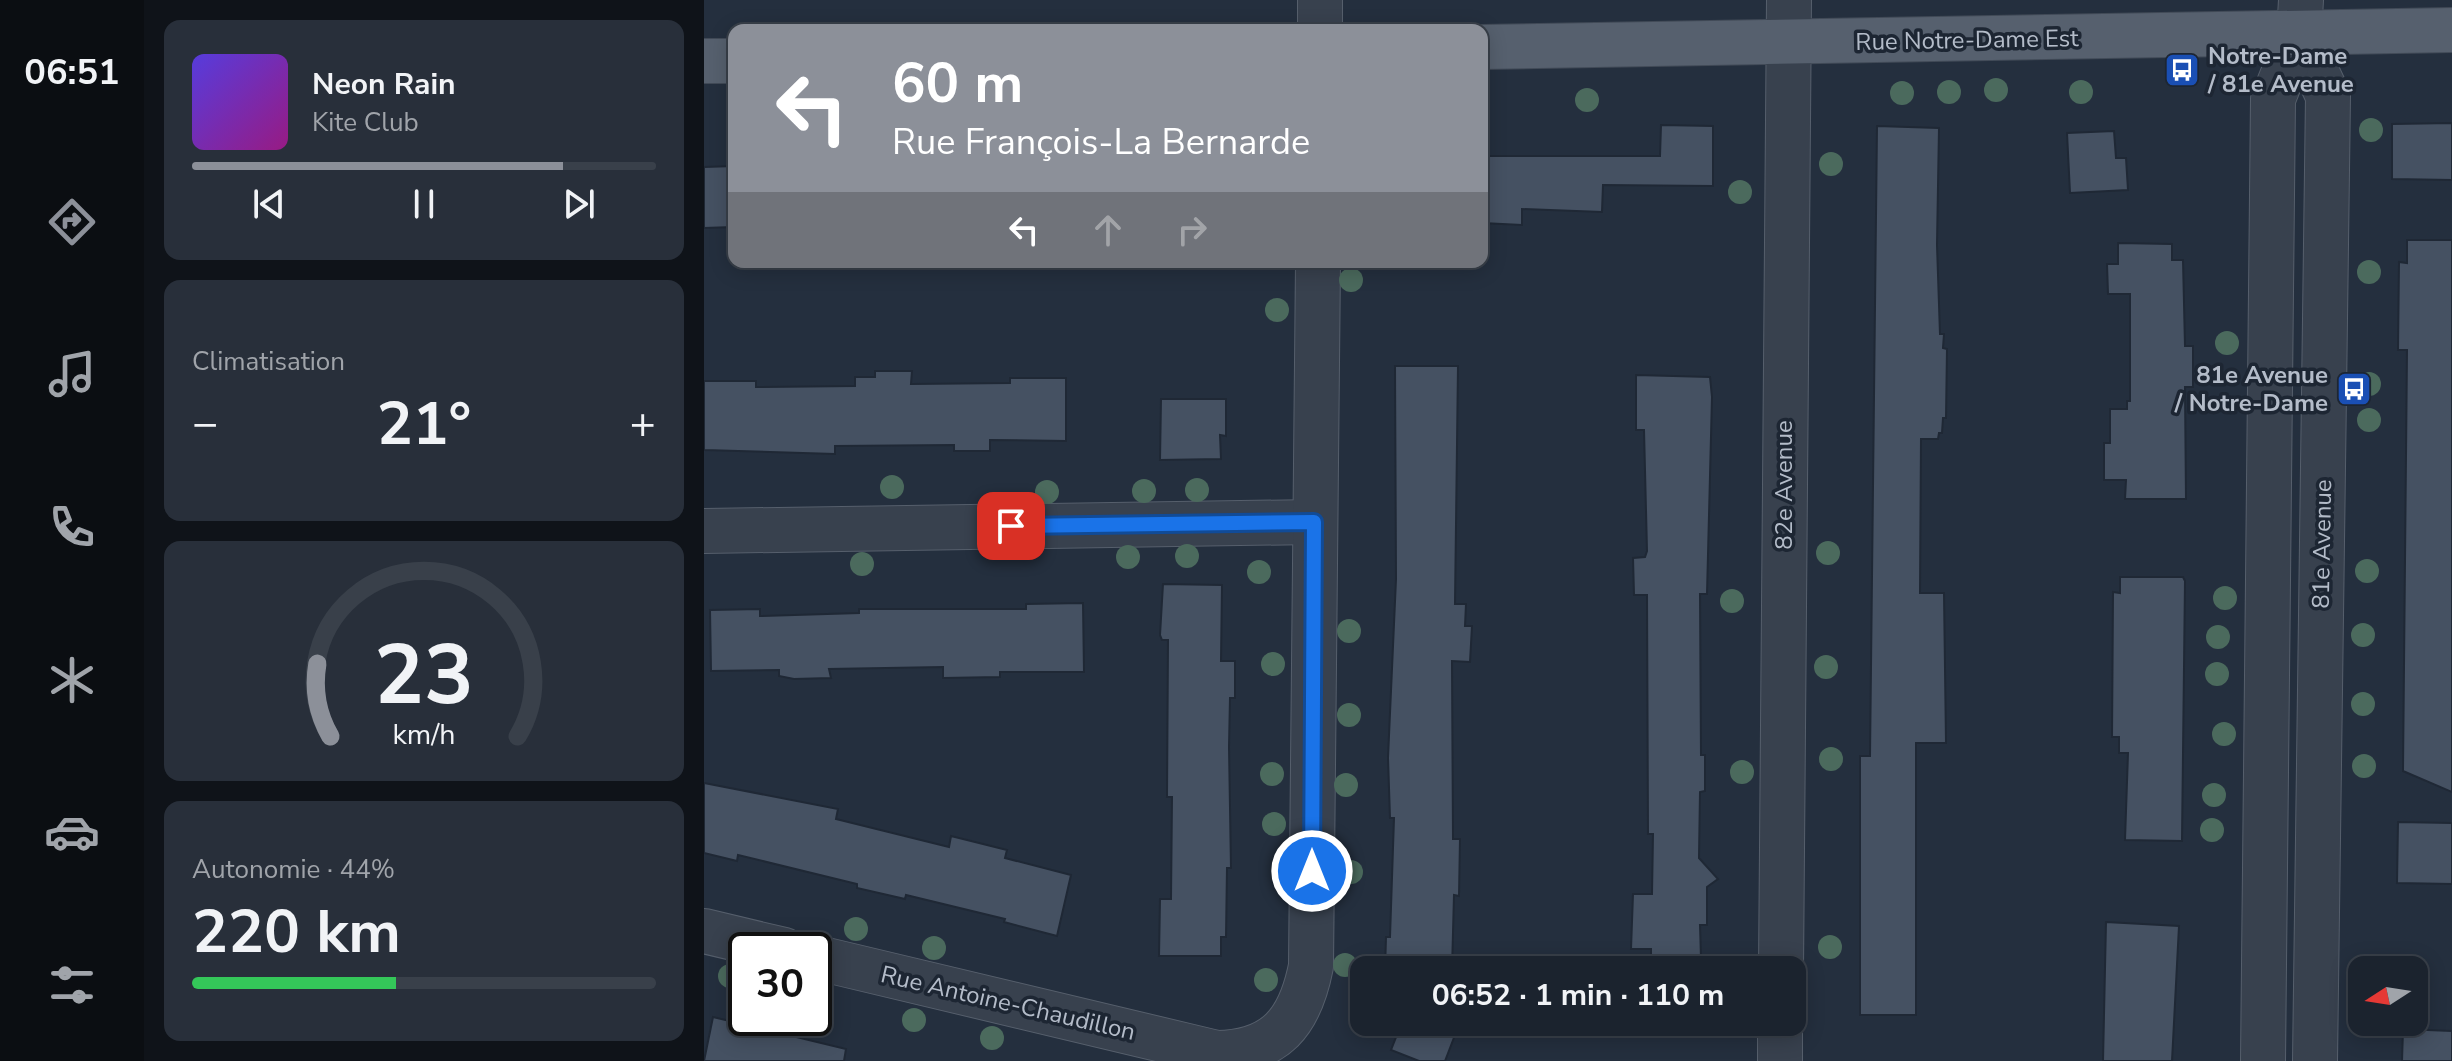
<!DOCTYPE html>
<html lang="fr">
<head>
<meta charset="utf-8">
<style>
  :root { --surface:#1b232e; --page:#282f3a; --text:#f1f3f6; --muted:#a0a4aa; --line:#39404a; --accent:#8c9099 }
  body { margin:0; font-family:"Nunito Sans",sans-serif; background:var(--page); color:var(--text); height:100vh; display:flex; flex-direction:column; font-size:30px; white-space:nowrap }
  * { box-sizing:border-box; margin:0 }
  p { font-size:26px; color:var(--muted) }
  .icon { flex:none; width:44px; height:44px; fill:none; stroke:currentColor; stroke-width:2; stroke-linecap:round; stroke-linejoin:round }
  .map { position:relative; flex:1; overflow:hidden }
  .details { display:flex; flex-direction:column; gap:20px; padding:20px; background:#0f1319; width:560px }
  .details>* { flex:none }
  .hud { position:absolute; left:24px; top:24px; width:760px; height:244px; border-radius:16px; box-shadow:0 4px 20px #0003,0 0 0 2px var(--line); background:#8c9099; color:#fff; overflow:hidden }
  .needle { width:52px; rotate:258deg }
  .fabs { position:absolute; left:1644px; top:956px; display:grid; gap:16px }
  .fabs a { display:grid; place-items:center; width:80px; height:80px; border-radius:16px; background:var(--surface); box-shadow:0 4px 20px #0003,0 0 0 2px var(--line); font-size:40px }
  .speed { position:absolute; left:24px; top:932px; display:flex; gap:16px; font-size:40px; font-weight:700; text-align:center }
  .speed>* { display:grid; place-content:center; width:104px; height:104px; border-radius:50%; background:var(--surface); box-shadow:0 4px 20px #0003,0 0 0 2px var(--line); line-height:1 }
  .speed .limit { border:4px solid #111; border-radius:12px; background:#fff; color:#111 }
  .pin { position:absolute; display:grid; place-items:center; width:68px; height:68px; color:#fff; margin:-34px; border-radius:16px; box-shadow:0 4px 12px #0006 }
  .me { position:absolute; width:88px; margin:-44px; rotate:0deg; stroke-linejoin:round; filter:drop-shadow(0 0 6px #0008) }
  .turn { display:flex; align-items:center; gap:28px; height:168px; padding:0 32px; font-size:36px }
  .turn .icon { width:104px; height:104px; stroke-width:2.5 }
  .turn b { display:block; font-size:56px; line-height:68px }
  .lanes { display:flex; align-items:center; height:76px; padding:0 32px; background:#0003; justify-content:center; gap:40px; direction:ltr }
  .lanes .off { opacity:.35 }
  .big { font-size:60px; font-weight:700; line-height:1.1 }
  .details .card { flex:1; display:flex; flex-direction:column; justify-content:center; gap:12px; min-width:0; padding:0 28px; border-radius:16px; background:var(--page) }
  .details .dial { align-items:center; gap:0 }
  .dial svg { height:208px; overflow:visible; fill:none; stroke:var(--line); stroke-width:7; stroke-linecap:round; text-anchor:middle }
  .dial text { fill:var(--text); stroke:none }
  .song { display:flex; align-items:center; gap:24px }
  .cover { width:96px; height:96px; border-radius:12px; background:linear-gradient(135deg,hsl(250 70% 55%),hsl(310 70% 35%)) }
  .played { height:8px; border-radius:4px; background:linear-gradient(90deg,var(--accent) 80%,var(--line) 80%) }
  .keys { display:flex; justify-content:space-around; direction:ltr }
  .heat { display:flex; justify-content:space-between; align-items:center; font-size:44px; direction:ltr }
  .charge { height:12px; border-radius:6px; background:linear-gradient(90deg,#34c759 44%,var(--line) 0) }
  .trip { position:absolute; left:646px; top:956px; width:456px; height:80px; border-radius:16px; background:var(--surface); box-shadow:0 4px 20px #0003,0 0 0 2px var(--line); font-weight:700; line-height:80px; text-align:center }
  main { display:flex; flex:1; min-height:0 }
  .dock { display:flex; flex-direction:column; width:144px; justify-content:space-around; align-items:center; background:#0b0e12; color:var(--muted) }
  .dock .icon { width:56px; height:56px }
  .dock .selected { color:var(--accent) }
  .dock b { font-size:36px; color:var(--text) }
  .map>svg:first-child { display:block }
  .building { fill:#455162; stroke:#1f2835; stroke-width:2 }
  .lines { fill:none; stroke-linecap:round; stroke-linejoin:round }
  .minor-casing { stroke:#565f6c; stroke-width:46 }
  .major-casing { stroke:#414a57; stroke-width:46 }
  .minor { stroke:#38414e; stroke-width:44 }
  .major { stroke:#56606e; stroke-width:44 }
  .tree { fill:#4b6a5d }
  .route-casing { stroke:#114b97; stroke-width:20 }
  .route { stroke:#1a73e8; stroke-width:14 }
  .labels { text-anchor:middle; stroke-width:7; stroke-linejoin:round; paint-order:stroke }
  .street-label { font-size:24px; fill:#b4bcc9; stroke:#1d2633 }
  .poi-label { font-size:24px; font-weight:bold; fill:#b4bcc9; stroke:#1d2633; text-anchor:start }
</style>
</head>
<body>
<main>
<nav class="dock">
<b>06:51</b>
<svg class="icon selected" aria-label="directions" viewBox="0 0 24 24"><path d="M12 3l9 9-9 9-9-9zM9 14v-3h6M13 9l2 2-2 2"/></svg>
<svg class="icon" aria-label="music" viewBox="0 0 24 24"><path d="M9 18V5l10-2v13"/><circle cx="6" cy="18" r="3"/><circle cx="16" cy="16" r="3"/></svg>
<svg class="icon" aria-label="phone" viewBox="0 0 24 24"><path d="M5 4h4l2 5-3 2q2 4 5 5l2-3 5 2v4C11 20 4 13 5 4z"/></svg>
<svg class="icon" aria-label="climate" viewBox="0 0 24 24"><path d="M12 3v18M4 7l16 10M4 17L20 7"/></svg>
<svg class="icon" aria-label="car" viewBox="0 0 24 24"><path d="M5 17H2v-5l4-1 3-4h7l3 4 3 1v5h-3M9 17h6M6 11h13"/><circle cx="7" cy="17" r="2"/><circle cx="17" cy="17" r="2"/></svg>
<svg class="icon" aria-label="filters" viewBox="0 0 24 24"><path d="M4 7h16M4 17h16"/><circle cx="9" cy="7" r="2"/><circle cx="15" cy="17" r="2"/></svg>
</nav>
<section class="details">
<div class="card">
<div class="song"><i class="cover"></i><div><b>Neon Rain</b><p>Kite Club</p></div></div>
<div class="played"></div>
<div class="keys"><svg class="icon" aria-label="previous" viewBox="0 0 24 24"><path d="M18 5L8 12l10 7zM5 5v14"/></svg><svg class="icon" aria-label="pause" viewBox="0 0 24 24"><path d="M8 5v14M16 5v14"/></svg><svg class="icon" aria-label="next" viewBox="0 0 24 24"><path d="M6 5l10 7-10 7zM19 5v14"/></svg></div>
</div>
<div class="card"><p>Climatisation</p>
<div class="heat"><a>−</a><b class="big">21°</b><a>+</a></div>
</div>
<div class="card dial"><svg viewBox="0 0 100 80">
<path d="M14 69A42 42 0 1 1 86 69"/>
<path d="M14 69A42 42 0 0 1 9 41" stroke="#8c9099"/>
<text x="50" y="56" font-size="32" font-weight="700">23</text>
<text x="50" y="72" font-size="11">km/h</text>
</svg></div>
<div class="card"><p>Autonomie · 44%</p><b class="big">220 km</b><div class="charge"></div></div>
</section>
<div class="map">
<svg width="1748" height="1061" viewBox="0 0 1748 1061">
  <rect width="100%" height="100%" fill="#242f3e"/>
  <g class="building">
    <polygon points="1748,123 1748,180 1688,179 1688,124"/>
    <polygon points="957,125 1009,126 1009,186 899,185 898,212 818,209 818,225 778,223 778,156 956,156"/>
    <polygon points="1173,126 1235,128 1233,245 1236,334 1240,334 1239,348 1243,349 1242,418 1239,418 1238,433 1235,433 1234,439 1217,439 1216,593 1240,593 1242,743 1212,743 1212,1015 1156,1015 1156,756 1166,756"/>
    <polygon points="1410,131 1412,158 1422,158 1424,190 1366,193 1363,133"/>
    <polygon points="30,166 30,227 0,228 0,167"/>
    <polygon points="1703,240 1748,240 1748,792 1699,771 1703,350 1694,350 1695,262 1703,263"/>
    <polygon points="1414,243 1468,244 1468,260 1479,260 1481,346 1489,346 1489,387 1481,387 1482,499 1421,499 1422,480 1400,480 1400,443 1406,443 1406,409 1423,409 1423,401 1426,401 1426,294 1404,294 1403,264 1414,264"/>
    <polygon points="691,366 754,366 751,604 762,604 761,626 768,626 766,662 748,661 749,839 756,839 755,896 750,895 748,970 681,970 682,937 686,937 690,818 686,818 684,758 692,579"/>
    <polygon points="171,371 208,371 207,384 306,383 306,378 362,378 362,441 286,440 286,451 250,451 250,445 131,446 131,454 0,450 0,381 52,381 52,387 151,386 151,377 171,377"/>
    <polygon points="932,375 1006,377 1008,397 1003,594 996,594 997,755 1001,755 1001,791 996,792 995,858 1014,879 1003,887 1003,925 996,925 997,958 993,964 947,963 947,949 927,949 929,894 948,894 949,834 944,834 943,595 930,595 929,558 941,557 943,551 940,430 932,430"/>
    <polygon points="457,399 522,399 522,436 516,435 517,459 456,460"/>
    <polygon points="1416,577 1479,577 1481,581 1478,841 1421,840 1424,753 1415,753 1415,737 1408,737 1409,592 1416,593"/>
    <polygon points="459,584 518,585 517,661 531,661 531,698 526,698 525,747 527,868 523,868 522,937 517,937 517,956 455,956 456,899 467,899 468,797 463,797 464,640 458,640 456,635"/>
    <polygon points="379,603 380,672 296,672 296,677 239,678 239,667 125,669 127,678 90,679 75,676 75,670 7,671 6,610 56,609 56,616 155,613 155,609 322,609 322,604"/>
    <polygon points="0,783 134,809 132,819 245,847 247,836 303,850 301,858 367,875 353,936 300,922 301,919 202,895 201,899 153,888 153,884 34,855 33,861 0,853"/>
    <polygon points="1694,822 1748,823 1748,884 1693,883"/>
    <polygon points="1402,922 1475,926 1468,1061 1399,1061"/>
    <polygon points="9,1017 142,1049 140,1061 0,1061"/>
    <polygon points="698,1022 756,1022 741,1061 715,1061 687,1050"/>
    <polygon points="1699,1029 1748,1031 1748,1061 1698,1061"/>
  </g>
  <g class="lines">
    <g class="minor-casing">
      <g id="minor">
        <polyline points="616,0 616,30"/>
        <polyline points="1595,34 1624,96 1611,1061"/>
        <polyline points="0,531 610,522"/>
        <polyline points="0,931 80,950"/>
        <path d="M110 957 513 1053C572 1052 596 1022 607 966L614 262"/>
        <polyline points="1077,970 1085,0"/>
        <polyline points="1076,1061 1076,1022"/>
        <polyline points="1559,1061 1569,99 1595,34 1597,0"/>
      </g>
    </g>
    <g class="major-casing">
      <g id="major">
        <polyline points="778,47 1748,30"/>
        <polyline points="0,61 30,61"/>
      </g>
    </g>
    <use href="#minor" class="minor"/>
    <use href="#major" class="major"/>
  </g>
  <g class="tree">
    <circle cx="1292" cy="90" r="12"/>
    <circle cx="1245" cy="92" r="12"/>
    <circle cx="1377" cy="92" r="12"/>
    <circle cx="1198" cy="93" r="12"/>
    <circle cx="883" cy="100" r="12"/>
    <circle cx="1667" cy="130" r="12"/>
    <circle cx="1127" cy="164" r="12"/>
    <circle cx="1036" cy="192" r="12"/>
    <circle cx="1665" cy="272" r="12"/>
    <circle cx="647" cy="280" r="12"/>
    <circle cx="573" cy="310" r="12"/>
    <circle cx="1523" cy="343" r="12"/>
    <circle cx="1665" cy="384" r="12"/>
    <circle cx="1665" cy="420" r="12"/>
    <circle cx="188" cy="487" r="12"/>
    <circle cx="493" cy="490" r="12"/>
    <circle cx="440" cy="491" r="12"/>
    <circle cx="343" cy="492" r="12"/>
    <circle cx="1124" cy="553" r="12"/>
    <circle cx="483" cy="556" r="12"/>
    <circle cx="424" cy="557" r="12"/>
    <circle cx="158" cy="564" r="12"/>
    <circle cx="1663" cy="571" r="12"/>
    <circle cx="555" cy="572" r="12"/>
    <circle cx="1521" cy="598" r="12"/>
    <circle cx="1028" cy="601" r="12"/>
    <circle cx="645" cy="631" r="12"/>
    <circle cx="1659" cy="635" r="12"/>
    <circle cx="1514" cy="637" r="12"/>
    <circle cx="569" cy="664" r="12"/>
    <circle cx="1122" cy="667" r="12"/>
    <circle cx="1513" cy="674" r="12"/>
    <circle cx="1659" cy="704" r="12"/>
    <circle cx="645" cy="715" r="12"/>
    <circle cx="1520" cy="734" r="12"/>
    <circle cx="1127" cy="759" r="12"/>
    <circle cx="1660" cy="766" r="12"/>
    <circle cx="1038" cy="772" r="12"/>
    <circle cx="568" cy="774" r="12"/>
    <circle cx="642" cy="785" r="12"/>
    <circle cx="1510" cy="795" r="12"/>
    <circle cx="570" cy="824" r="12"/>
    <circle cx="1508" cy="830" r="12"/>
    <circle cx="647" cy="872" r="12"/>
    <circle cx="152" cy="929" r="12"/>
    <circle cx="1126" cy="947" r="12"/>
    <circle cx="230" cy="948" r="12"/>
    <circle cx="641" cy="965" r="12"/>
    <circle cx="26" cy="976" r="12"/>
    <circle cx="562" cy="980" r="12"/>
    <circle cx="210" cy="1020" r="12"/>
    <circle cx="288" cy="1038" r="12"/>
  </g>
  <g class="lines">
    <g class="route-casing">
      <polyline id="route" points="307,526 610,522 608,871"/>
    </g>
    <use href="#route" class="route"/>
  </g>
  <defs>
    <g id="bus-square" transform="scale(1.8)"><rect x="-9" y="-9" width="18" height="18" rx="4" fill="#1a4fb4" stroke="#1d2633"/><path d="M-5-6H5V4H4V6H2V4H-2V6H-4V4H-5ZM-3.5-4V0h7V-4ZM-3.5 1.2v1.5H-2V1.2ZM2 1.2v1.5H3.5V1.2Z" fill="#fff"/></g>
  </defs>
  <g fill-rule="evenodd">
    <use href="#bus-square" x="1478" y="70"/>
    <use href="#bus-square" x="1650" y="389"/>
  </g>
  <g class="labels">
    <g class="street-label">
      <text transform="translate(1263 40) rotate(-1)" y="8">Rue Notre-Dame Est</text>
      <text transform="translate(1080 485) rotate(-90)" y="8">82e Avenue</text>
      <text transform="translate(1618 544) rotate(-89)" y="8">81e Avenue</text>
      <text transform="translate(304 1003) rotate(13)" y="8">Rue Antoine-Chaudillon</text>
    </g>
    <g class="poi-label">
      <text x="1504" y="64">Notre-Dame<tspan x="1504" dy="28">/ 81e Avenue</tspan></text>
      <text x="1624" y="383" text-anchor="end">81e Avenue<tspan x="1624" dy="28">/ Notre-Dame</tspan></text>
    </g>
  </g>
</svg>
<div class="fabs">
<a><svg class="needle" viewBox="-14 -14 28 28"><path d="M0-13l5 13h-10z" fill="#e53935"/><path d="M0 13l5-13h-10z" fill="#a0a4aa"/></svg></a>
</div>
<div class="speed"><div class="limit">30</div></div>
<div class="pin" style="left:307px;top:526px;background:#d93025"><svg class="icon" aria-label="arrive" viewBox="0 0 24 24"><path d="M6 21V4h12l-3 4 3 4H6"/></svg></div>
<svg class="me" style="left:608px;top:871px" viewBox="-20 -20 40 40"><circle r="17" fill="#1a73e8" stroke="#fff" stroke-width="3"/><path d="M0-11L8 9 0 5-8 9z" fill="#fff"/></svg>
<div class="trip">06:52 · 1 min · 110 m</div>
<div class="hud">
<div class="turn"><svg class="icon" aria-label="left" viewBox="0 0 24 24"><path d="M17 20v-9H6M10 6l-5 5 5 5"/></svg><div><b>60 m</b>Rue François-La Bernarde</div></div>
<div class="lanes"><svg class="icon" aria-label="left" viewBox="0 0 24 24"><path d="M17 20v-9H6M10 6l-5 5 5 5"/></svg><svg class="icon off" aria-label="ahead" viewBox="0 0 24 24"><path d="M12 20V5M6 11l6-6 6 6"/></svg><svg class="icon off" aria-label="right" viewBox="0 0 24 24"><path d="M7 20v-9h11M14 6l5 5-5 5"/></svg></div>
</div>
</div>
</main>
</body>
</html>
